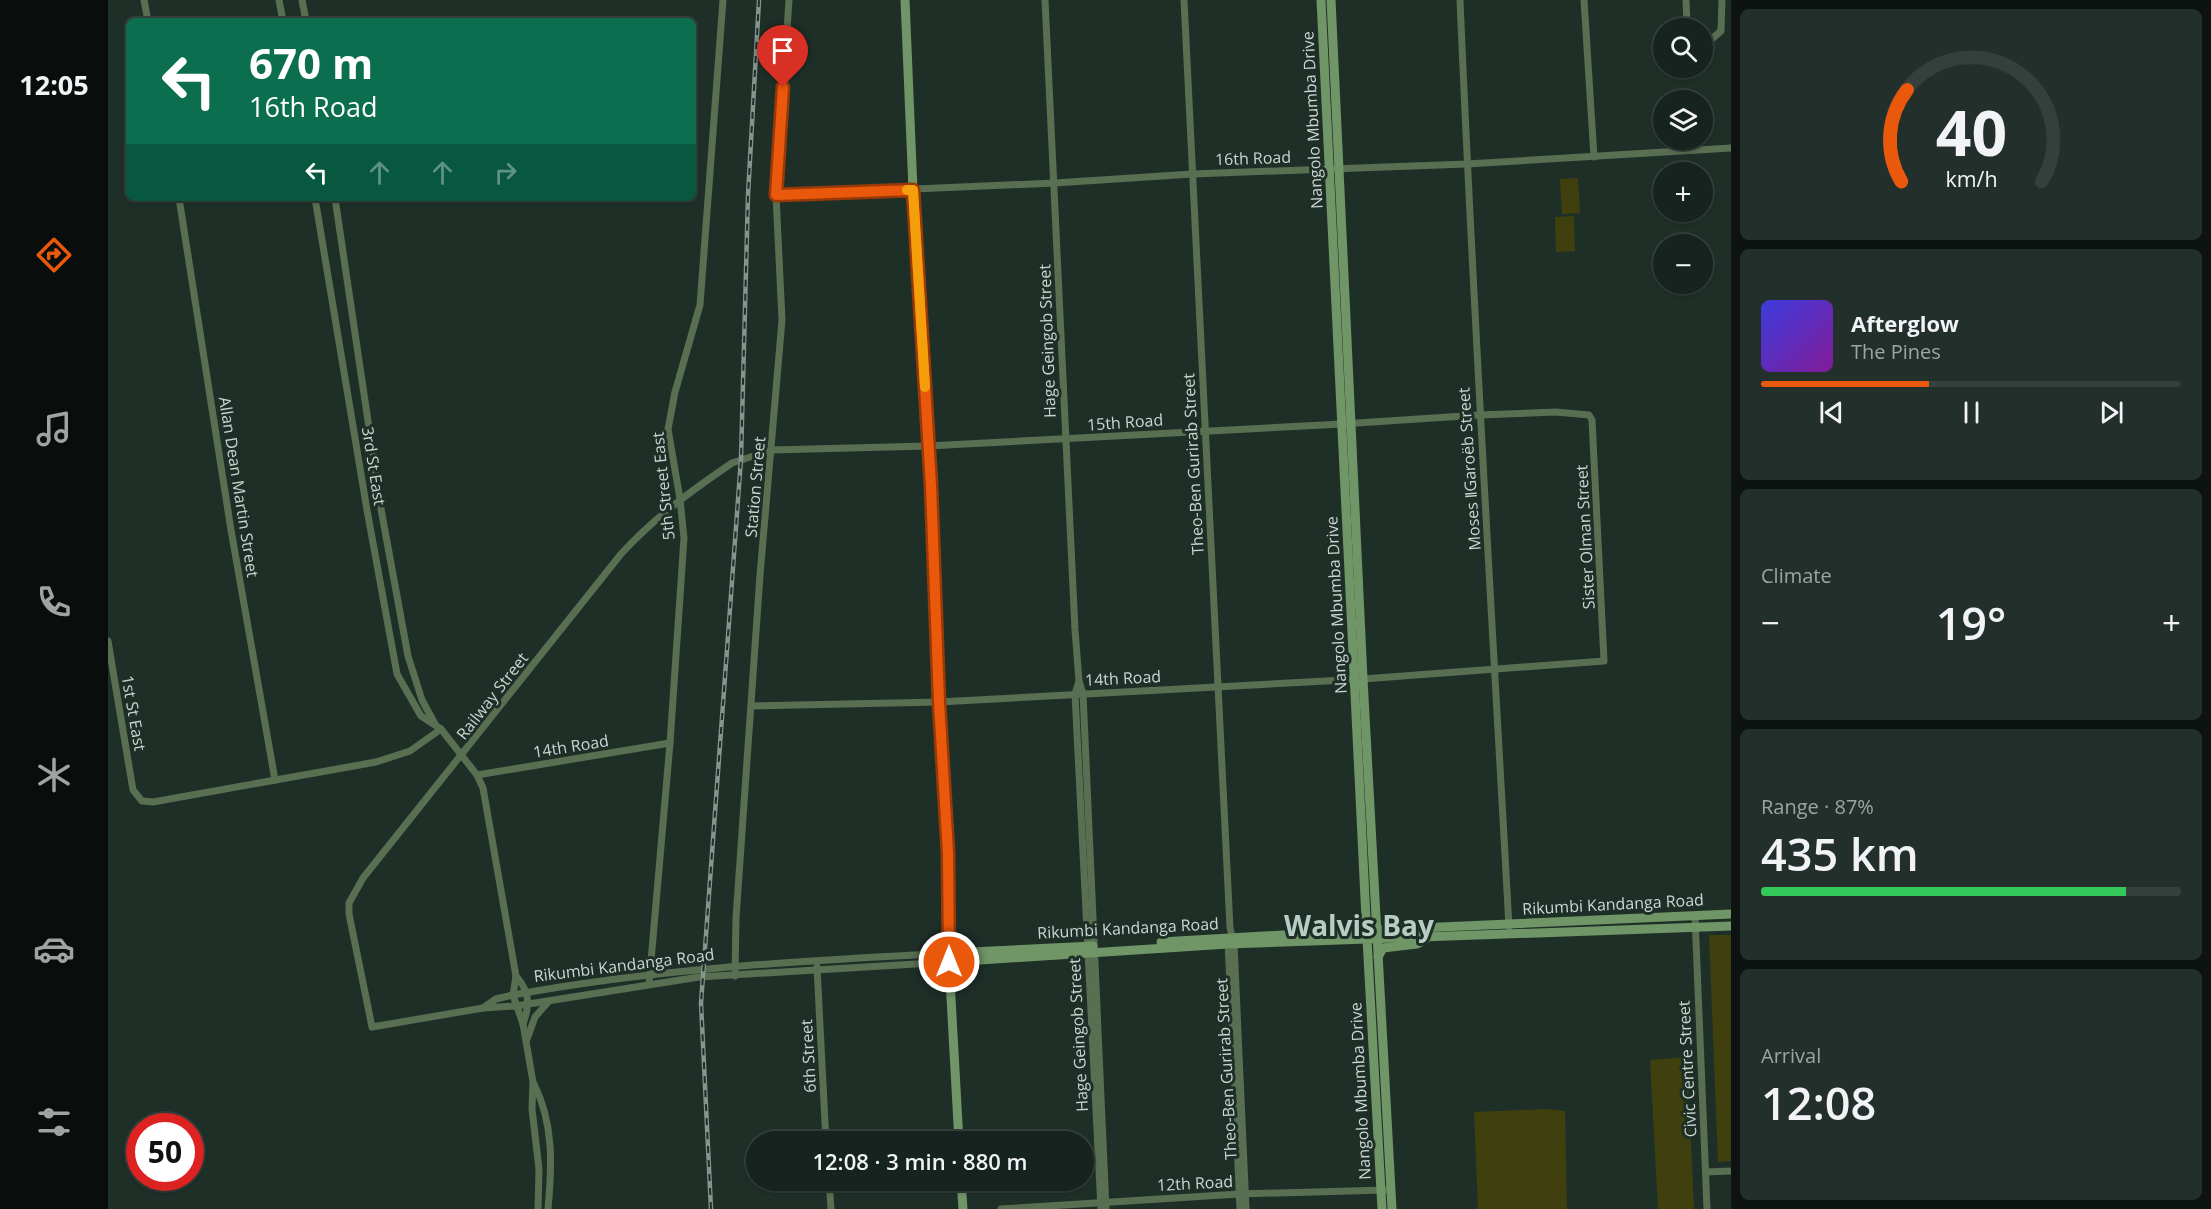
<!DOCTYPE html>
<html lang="en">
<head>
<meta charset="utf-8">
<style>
  :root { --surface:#16231e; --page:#232f2b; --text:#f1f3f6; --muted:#9ea4a4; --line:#35403c; --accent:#ea580c }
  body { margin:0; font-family:"Open Sans",sans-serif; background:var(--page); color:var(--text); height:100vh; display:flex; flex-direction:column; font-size:22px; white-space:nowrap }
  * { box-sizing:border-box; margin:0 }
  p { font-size:20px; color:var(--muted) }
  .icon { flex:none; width:33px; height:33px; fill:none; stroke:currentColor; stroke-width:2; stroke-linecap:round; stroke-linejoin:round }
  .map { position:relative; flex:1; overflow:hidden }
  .side { display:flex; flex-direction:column; gap:9px; padding:9px; background:#0c1310; width:480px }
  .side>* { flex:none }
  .guide { position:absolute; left:18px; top:18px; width:570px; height:183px; border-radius:9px; box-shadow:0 2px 4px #0004,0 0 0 2px var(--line); background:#0b6e4f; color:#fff; overflow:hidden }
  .tools { position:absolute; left:1545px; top:18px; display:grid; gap:12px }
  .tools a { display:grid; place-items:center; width:60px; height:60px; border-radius:50%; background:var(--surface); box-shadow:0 2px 4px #0004,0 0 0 2px var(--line); font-size:30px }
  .speed { position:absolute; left:18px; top:1113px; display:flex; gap:12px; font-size:30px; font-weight:700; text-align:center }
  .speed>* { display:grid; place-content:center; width:78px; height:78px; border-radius:50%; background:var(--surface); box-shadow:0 2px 4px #0004,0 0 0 2px var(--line); line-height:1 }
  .speed .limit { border:9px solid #d22; background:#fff; color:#111 }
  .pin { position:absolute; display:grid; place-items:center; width:51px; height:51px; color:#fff; margin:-62px -26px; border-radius:50% 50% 50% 0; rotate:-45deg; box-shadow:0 0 6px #0007 }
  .pin .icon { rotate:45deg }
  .me { position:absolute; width:66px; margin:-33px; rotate:0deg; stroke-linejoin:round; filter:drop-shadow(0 0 4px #0008) }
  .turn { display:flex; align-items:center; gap:21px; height:126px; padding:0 24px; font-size:27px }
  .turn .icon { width:78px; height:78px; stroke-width:2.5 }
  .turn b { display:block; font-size:42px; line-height:51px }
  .lanes { display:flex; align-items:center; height:57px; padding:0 24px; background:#0003; justify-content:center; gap:30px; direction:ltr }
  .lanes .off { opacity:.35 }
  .big { font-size:45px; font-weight:600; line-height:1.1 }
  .side .widget { flex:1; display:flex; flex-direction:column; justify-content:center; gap:9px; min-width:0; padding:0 21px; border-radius:9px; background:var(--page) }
  .side .dial { align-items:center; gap:0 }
  .dial svg { height:156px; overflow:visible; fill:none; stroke:var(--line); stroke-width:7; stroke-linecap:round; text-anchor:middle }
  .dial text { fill:var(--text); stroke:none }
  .song { display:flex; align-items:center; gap:18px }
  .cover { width:72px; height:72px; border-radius:9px; background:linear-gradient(135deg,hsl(240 70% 55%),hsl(290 70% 35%)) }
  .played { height:6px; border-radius:3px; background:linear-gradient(90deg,var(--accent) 40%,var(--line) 40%) }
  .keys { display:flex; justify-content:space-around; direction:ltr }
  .heat { display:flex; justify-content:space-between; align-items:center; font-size:33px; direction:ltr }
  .charge { height:9px; border-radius:4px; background:linear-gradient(90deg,#34c759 87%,var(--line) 0) }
  .trip { position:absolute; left:638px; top:1131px; width:348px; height:60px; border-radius:30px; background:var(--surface); box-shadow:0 2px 4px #0004,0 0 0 2px var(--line); font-weight:600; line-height:60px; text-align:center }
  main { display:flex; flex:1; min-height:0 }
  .menu { display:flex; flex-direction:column; width:108px; justify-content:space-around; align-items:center; background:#090e0c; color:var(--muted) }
  .menu .icon { width:42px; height:42px }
  .menu .active { color:var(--accent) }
  .menu b { font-size:27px; color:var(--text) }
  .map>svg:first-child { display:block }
  .green { fill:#3f400e }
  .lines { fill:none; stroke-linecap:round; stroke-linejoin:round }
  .street { stroke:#586f52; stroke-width:7 }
  .secondary { stroke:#709567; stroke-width:9 }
  .rail-casing { stroke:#86948e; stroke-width:4.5 }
  .rail { stroke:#1e2f28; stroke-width:2; stroke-dasharray:7; stroke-linecap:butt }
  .route-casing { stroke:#983908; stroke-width:15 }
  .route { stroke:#ea580c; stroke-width:10 }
  .slow { stroke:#f59e0b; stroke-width:10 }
  .labels { text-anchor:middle; stroke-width:6; stroke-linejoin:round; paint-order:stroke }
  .street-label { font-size:16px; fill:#cbd6d1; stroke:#1e2f28 }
  .town-label { font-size:28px; font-weight:bold; fill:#b8cdc4; stroke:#1e2f28 }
</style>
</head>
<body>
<main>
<nav class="menu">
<b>12:05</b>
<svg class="icon active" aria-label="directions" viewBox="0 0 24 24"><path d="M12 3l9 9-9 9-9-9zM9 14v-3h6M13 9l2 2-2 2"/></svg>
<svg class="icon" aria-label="music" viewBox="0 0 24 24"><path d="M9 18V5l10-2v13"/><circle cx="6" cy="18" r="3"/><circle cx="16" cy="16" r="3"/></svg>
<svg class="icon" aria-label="phone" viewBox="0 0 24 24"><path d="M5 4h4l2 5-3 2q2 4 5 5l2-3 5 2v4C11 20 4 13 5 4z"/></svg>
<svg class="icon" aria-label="climate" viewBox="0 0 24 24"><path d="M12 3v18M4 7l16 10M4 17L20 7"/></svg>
<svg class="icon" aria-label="car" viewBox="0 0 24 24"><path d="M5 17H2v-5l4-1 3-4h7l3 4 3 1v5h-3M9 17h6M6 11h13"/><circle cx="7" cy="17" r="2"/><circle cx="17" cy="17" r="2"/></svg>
<svg class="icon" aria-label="filters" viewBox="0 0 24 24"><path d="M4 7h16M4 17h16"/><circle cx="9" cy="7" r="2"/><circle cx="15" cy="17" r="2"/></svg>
</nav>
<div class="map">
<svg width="1623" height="1209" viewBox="0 0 1623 1209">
  <rect width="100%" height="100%" fill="#1e2f28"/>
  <g class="green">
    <polygon points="1470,178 1472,213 1454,214 1452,179"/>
    <polygon points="1466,216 1467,251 1448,252 1447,217"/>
    <polygon points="1601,935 1623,935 1623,1161 1610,1162"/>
    <polygon points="1579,1057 1586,1209 1550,1209 1542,1060"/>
    <polygon points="1437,1109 1457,1111 1459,1209 1370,1209 1366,1112"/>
  </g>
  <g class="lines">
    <g class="street">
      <polyline points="36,0 40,21"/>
      <polyline points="171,0 175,21"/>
      <polyline points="194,0 198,21"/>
      <polyline points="937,0 967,630 971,681 975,694 998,1209"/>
      <polyline points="1076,0 1122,928 1126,944 1138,1209"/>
      <path d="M1352 0C1365 309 1384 618 1401 927"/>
      <polyline points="1476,0 1486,157"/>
      <polyline points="1578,0 1579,24 1582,28"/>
      <polyline points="1594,39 1605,38 1613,31 1614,0"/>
      <polyline points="668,195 947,183 1084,174 1359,164 1623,148"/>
      <polyline points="71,198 123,530 167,780"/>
      <polyline points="207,198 259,510 289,674 313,716 333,729 369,775 375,788 408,976 405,995 415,1024 425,1082 424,1109 431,1169 430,1209"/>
      <polyline points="227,198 273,509 300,656 314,700 327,724"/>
      <polyline points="0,641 25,790 34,801 45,802 268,762 302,751 333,729"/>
      <polyline points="971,681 967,694 993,1209"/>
      <path d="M643 706 831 702 1255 679 1496 661 1484 420 1481 415 1448 412 1371 415 1234 424 820 446 664 450 624 463C583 491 547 517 513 554L255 878 241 903V914L264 1027 375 1008 408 1006 591 977 841 962"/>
      <polyline points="369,775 562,743"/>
      <polyline points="1587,916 1599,1209"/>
      <polyline points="1120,942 1132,1209"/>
      <polyline points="709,967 718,1142"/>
      <path d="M408 976C422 992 422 1005 415 1024"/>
      <polyline points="627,976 628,918 652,575 674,320 668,195 681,0"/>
      <polyline points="541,984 562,743 576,538 572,499 560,429 567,392 592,305 615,0"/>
      <path d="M375 1008 388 999 405 995C550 968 695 961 842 953"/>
      <polyline points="419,1039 427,1017 441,1001"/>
      <path d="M426 1084C446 1124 444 1166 440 1209"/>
      <polyline points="1598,1172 1623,1171"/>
      <polyline points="721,1180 723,1209"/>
      <polyline points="893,1209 1131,1194 1277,1190"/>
    </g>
    <g class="secondary">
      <polyline points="797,0 805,190 823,485 831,702 840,853 841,962 851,1142"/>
      <polyline points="1213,0 1259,939 1274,1209"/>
      <polyline points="1223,0 1255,679 1284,1209"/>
      <polyline points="1053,942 1242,931 1623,914"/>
      <polyline points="842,953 985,946"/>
      <polyline points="1270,957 1275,948 1309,944 1318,939"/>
      <polyline points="841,962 1120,944 1623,926"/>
      <polyline points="853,1180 855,1209"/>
    </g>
    <g class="rail-casing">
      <polyline id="rail" points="603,1209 593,1003 633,459 640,195 651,0"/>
    </g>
    <use href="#rail" class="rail"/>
  </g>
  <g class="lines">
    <g class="route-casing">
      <polyline id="route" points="675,87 668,195 805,190 823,485 831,702 840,853 841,962"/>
    </g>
    <use href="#route" class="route"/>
    <polyline class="slow" points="799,190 805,190 817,387"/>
  </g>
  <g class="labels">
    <g class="street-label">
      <text transform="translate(1204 120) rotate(-93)" y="6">Nangolo Mbumba Drive</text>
      <text transform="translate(1145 158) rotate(-2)" y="6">16th Road</text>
      <text transform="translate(939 341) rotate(-92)" y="6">Hage Geingob Street</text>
      <text transform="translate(1017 422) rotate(-4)" y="6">15th Road</text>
      <text transform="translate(1085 464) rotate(-93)" y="6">Theo-Ben Gurirab Street</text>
      <text transform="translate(266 466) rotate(81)" y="6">3rd St East</text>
      <text transform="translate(1361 469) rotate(-94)" y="6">Moses ǁGaroëb Street</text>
      <text transform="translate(555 486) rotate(-96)" y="6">5th Street East</text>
      <text transform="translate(131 487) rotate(81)" y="6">Allan Dean Martin Street</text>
      <text transform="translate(647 487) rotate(-85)" y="6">Station Street</text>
      <text transform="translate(1477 537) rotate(-93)" y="6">Sister Olman Street</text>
      <text transform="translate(1228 605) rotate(-93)" y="6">Nangolo Mbumba Drive</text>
      <text transform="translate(1015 678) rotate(-3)" y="6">14th Road</text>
      <text transform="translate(384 696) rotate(-52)" y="6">Railway Street</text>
      <text transform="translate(26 713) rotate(80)" y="6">1st St East</text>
      <text transform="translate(463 746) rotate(-9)" y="6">14th Road</text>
      <text transform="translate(1505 904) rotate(-3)" y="6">Rikumbi Kandanga Road</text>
      <text transform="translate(1020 928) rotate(-3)" y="6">Rikumbi Kandanga Road</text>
      <text transform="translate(516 965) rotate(-7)" y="6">Rikumbi Kandanga Road</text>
      <text transform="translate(970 1035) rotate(-93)" y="6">Hage Geingob Street</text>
      <text transform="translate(700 1056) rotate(-93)" y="6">6th Street</text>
      <text transform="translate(1118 1069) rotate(-93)" y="6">Theo-Ben Gurirab Street</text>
      <text transform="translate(1579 1069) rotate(-93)" y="6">Civic Centre Street</text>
      <text transform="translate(1252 1091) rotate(-93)" y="6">Nangolo Mbumba Drive</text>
      <text transform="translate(1087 1183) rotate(-3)" y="6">12th Road</text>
    </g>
    <g class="town-label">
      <text x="1251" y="936">Walvis Bay</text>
    </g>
  </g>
</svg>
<div class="tools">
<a><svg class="icon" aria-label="search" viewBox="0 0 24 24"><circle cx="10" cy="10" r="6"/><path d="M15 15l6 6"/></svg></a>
<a><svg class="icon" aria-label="layers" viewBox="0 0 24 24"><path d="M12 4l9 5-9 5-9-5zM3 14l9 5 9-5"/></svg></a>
<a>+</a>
<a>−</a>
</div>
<div class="speed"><div class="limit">50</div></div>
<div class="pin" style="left:675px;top:87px;background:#d93025"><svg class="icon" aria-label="arrive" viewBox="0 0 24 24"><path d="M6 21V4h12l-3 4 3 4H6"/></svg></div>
<svg class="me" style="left:841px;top:962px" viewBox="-20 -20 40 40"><circle r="17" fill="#ea580c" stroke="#fff" stroke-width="3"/><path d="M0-11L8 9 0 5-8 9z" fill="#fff"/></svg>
<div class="trip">12:08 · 3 min · 880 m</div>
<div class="guide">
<div class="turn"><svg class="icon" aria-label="left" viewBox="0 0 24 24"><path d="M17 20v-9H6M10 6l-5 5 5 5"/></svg><div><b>670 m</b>16th Road</div></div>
<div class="lanes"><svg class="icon" aria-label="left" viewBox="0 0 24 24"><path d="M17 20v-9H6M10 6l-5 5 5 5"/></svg><svg class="icon off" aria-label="ahead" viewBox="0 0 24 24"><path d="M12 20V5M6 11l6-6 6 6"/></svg><svg class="icon off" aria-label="ahead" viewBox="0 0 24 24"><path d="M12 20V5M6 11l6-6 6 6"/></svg><svg class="icon off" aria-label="right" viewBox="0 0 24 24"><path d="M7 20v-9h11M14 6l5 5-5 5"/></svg></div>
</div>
</div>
<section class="side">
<div class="widget dial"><svg viewBox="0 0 100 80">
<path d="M14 69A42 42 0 1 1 86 69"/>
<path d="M14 69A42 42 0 0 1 17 22" stroke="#ea580c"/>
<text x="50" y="56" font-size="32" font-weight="700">40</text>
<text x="50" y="72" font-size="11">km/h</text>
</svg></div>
<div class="widget">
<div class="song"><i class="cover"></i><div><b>Afterglow</b><p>The Pines</p></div></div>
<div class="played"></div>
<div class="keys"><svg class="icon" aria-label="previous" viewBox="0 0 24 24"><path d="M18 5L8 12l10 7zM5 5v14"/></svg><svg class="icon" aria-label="pause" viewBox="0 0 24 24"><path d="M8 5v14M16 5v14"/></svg><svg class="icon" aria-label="next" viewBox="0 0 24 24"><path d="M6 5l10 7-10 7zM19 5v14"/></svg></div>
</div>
<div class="widget"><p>Climate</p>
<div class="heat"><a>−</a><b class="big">19°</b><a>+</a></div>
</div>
<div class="widget"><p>Range · 87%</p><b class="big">435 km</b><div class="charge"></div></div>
<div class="widget"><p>Arrival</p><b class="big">12:08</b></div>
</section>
</main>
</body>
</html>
